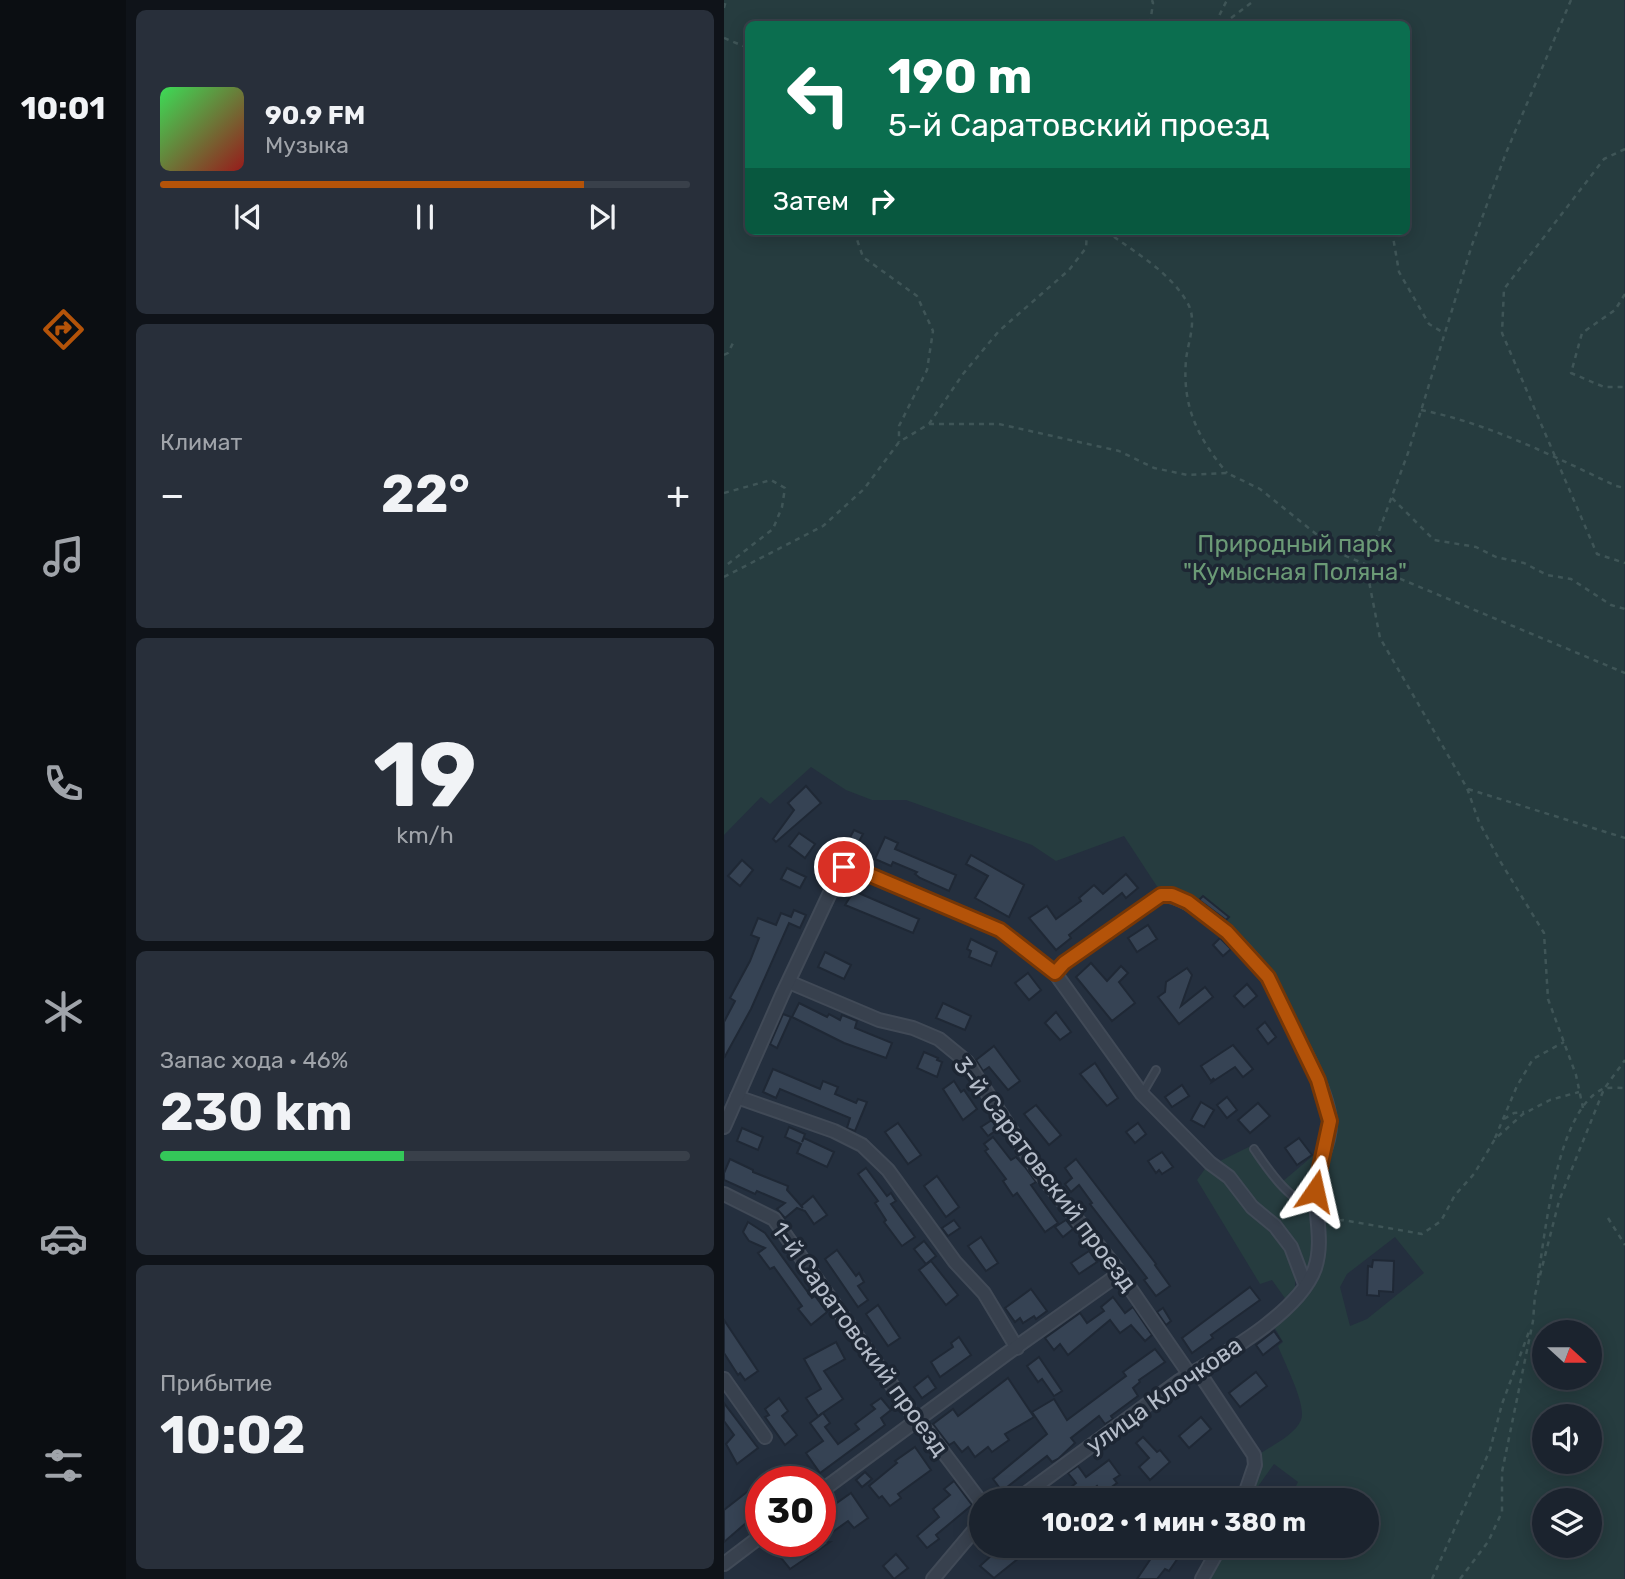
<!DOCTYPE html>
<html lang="ru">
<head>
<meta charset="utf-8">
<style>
  :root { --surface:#1b232e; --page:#282f3a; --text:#f1f3f6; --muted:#a0a4aa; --line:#39404a; --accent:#b45309 }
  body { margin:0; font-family:Rubik,sans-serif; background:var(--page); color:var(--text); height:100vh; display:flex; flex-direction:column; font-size:26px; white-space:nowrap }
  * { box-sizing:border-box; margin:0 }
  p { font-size:23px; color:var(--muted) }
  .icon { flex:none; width:38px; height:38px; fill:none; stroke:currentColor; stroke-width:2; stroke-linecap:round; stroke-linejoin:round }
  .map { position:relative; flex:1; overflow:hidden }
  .drawer { display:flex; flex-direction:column; gap:10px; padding:10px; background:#0f1319; width:598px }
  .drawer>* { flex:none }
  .hud { position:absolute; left:21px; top:21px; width:665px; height:214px; border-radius:10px; box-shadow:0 4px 18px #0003,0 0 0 2px var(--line); background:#0b6e4f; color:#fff; overflow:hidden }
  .needle { width:46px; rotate:111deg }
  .buttons { position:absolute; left:808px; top:1320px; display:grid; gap:14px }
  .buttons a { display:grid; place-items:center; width:70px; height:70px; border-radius:50%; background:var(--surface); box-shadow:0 4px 18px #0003,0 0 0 2px var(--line); font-size:35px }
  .speed { position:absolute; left:21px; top:1466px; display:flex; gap:14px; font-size:35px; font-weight:700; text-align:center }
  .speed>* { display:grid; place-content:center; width:91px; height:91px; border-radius:50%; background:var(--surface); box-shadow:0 4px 18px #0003,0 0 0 2px var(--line); line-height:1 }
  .speed .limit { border:10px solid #d22; background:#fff; color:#111 }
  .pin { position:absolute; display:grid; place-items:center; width:60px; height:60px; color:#fff; margin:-30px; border:4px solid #fff; border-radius:50%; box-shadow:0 2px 7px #0007 }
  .me { position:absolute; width:77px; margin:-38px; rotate:11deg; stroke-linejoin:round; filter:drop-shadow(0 0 5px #0008) }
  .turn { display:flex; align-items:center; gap:24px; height:147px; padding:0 28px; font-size:32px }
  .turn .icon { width:91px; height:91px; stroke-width:2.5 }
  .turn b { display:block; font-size:49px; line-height:60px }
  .then { display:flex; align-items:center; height:66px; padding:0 28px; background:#0003; gap:14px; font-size:26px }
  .big { font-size:52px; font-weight:700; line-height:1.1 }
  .drawer .tile { flex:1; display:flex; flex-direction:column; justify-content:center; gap:10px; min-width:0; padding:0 24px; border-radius:10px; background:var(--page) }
  .drawer .dial { align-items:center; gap:0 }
  .dial b { font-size:91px; line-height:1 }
  .song { display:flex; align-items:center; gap:21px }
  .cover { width:84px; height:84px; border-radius:10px; background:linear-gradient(135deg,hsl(130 70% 55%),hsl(0 70% 35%)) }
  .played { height:7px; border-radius:4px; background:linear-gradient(90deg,var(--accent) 80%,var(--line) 80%) }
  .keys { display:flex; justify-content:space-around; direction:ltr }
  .heat { display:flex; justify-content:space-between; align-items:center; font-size:38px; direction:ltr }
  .charge { height:10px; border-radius:5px; background:linear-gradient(90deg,#34c759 46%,var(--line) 0) }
  .trip { position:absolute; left:245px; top:1488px; width:410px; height:70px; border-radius:35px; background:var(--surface); box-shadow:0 4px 18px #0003,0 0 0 2px var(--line); font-weight:700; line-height:70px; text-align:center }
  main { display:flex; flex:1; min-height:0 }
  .dock { display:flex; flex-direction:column; width:126px; justify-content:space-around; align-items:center; background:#0b0e12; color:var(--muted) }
  .dock .icon { width:49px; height:49px }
  .dock .current { color:var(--accent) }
  .dock b { font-size:32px; color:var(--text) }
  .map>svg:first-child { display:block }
  .green { fill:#263c3f; fill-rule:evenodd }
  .building { fill:#364354; stroke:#1f2835; stroke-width:2 }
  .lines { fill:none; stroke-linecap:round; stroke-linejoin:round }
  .service-casing { stroke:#414a57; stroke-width:10 }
  .minor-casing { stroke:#414a57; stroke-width:16 }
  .path { stroke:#3f5557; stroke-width:2.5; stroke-dasharray:5 5; stroke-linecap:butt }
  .service { stroke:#38414e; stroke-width:6 }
  .minor { stroke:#38414e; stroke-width:12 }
  .route-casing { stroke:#753606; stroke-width:18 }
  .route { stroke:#b45309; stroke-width:12 }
  .labels { text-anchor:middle; stroke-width:7; stroke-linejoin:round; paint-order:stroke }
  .park-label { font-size:24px; fill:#6b9a76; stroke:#1d2633 }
  .street-label { font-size:24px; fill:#b4bcc9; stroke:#1d2633 }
</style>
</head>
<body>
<main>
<nav class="dock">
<b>10:01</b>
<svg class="icon current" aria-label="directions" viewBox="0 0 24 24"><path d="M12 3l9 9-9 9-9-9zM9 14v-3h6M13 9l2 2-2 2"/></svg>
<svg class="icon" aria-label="music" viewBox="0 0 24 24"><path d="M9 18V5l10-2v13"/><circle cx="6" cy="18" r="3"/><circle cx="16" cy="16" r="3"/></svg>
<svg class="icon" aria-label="phone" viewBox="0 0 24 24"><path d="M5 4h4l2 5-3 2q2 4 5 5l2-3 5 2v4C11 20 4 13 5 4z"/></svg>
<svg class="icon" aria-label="climate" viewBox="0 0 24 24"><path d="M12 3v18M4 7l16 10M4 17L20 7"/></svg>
<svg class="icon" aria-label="car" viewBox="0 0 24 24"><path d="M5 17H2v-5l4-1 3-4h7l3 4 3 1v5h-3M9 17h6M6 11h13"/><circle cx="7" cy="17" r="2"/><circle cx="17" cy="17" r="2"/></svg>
<svg class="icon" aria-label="filters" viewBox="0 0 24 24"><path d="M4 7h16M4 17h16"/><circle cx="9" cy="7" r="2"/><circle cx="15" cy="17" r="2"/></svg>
</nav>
<section class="drawer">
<div class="tile">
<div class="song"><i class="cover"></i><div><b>90.9 FM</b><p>Музыка</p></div></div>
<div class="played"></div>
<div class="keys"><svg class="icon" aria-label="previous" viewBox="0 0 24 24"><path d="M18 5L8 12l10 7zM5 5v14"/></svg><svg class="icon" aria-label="pause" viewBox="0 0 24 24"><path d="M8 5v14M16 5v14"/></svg><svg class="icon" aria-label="next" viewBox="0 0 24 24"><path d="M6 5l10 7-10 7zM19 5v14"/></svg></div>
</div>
<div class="tile"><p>Климат</p>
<div class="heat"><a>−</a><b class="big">22°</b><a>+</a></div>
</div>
<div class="tile dial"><b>19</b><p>km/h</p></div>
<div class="tile"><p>Запас хода · 46%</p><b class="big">230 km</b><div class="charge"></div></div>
<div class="tile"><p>Прибытие</p><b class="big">10:02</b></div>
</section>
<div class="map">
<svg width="901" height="1579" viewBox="0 0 901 1579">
  <rect width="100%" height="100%" fill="#242f3e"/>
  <g class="green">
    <path d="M0 0H900V1579H483L502 1545H642V1500H565L574 1482 550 1464 530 1492 526 1490 534 1455C547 1446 571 1435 577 1420 583 1405 560 1362 554 1346L559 1342 549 1325 586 1286 531 1205 494 1162 531 1144 558 1182 597 1149 601 1160V1081L549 974 510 932 436 891 400 836 332 861 308 845 182 800H148L122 790 87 767 46 804 37 797 0 835ZM24 24H682V231H24ZM671 1237 700 1273 643 1319 626 1326 616 1287 623 1274ZM821 1332H866V1377H821ZM821 1416H866V1461H821ZM821 1500H866V1545H821Z"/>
    <polygon points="483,1166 500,1181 525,1213 548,1228 563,1249 571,1273 571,1289 563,1301 548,1280 536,1284 473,1180"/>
  </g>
  <g class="building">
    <polygon points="82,786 97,803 52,842 49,839 70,810 64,803"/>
    <polygon points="130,830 139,834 132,847 123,843"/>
    <polygon points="75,833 91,844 81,858 65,846"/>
    <polygon points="161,837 174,843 171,849 232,875 225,891 196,878 191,874 193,872 169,862 167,866 151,859"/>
    <polygon points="247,855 300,885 285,917 251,898 264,876 242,864"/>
    <polygon points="18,860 29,870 16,886 4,876"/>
    <polygon points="63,868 82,877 76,888 57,879"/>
    <polygon points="402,874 414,888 402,898 398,893 345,935 347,938 332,950 305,918 323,906 332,919 357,901 355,898 370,885 379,894"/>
    <polygon points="130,891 195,919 189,933 121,905"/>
    <polygon points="479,896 505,917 502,920 475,900"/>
    <polygon points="70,910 82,915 76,928 65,923 27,1009 0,1058 0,1022 11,1001 6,998 26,961 35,938 27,935 34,918 52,925 57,913 67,917"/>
    <polygon points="424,925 433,939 413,952 404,938"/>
    <polygon points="496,938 507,949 499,956 489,945"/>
    <polygon points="247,939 273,952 267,966 245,957 247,951 243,949"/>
    <polygon points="101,952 127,965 120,979 94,967"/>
    <polygon points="367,963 383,981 397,966 404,973 395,982 411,1003 388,1021 352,977"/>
    <polygon points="463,968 468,975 457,1006 481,987 489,997 455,1024 434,997 441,992 442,982"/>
    <polygon points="304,973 317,990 305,1000 291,983"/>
    <polygon points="523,984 533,996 520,1007 510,996"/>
    <polygon points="75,1003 103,1017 105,1014 116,1020 118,1015 133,1021 131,1028 168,1043 162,1058 120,1043 68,1017"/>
    <polygon points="219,1003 247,1016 241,1030 212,1018"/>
    <polygon points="332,1012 347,1032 336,1040 321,1023"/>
    <polygon points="59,1014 67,1017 53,1048 46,1044"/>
    <polygon points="541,1022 552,1037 544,1044 533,1029"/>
    <polygon points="509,1045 529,1069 519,1077 511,1067 488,1082 490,1078 487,1081 477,1066"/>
    <polygon points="270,1046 296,1081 284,1090 265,1067 259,1071 252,1060"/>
    <polygon points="200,1052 214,1058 213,1060 218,1062 213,1077 193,1068"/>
    <polygon points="371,1063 394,1098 383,1106 356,1074"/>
    <polygon points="49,1069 96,1089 99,1081 114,1087 111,1094 132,1103 134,1099 143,1102 131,1131 123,1128 126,1118 56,1089 52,1098 39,1092"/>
    <polygon points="230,1081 237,1092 240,1090 253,1109 239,1120 219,1089"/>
    <polygon points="458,1085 465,1096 448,1107 441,1097"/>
    <polygon points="503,1097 513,1110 503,1118 493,1105"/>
    <polygon points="477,1102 490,1110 480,1127 467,1120"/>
    <polygon points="534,1103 546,1116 526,1133 514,1120"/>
    <polygon points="312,1105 337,1135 325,1145 300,1114"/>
    <polygon points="268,1120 274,1129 264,1136 257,1127"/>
    <polygon points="174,1123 197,1155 184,1164 161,1132"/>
    <polygon points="414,1123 422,1134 411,1143 402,1132"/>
    <polygon points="65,1127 81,1134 78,1142 80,1138 110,1152 103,1167 73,1153 77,1144 61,1137"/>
    <polygon points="18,1128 39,1137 34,1150 13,1141"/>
    <polygon points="269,1137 287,1160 292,1157 301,1167 312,1182 307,1185 334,1223 321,1232 293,1193 289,1196 279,1181 282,1179 261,1151 264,1149 260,1144"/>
    <polygon points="575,1138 588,1155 573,1165 561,1148"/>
    <polygon points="438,1152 449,1167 438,1174 435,1170 432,1173 424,1161"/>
    <polygon points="6,1159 29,1170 29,1172 64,1186 63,1190 79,1208 77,1206 89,1196 103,1215 90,1224 81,1211 73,1208 61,1218 53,1209 61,1203 33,1191 31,1194 0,1180 0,1173"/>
    <polygon points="352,1159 432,1264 431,1265 446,1286 432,1296 420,1280 423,1278 366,1204 368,1203 355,1185 347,1192 341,1184 348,1178 341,1168"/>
    <polygon points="142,1168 163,1196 167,1193 172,1201 167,1204 191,1237 178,1246 160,1222 162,1220 151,1203 154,1201 134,1174"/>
    <polygon points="213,1176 235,1207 222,1217 200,1186"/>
    <polygon points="230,1220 236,1228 224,1236 218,1228"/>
    <polygon points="342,1220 349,1229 339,1237 331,1227"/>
    <polygon points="24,1222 41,1233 88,1298 91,1296 103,1312 87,1325 74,1309 78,1306 50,1267 46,1269 34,1253 41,1248 25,1241 19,1232"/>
    <polygon points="257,1237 274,1263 262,1271 244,1246"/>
    <polygon points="200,1241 212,1256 202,1264 190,1249"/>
    <polygon points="113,1250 132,1276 135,1273 140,1282 134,1286 144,1300 134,1307 101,1259"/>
    <polygon points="365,1251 373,1262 355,1274 347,1263"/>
    <polygon points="649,1260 670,1261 669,1292 655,1291 655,1296 643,1295 644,1266 648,1267"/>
    <polygon points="207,1261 234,1295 222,1305 195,1270"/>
    <polygon points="526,1287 536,1300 487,1335 489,1338 468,1353 458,1338"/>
    <polygon points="307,1289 323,1311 312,1319 310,1316 299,1323 296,1318 291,1322 281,1308"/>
    <polygon points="389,1297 401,1313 409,1307 428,1335 421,1341 407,1325 396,1333 386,1320 344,1355 336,1344 330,1350 321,1338 356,1313 363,1323 380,1311 377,1307"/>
    <polygon points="154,1305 176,1338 164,1346 142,1314"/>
    <polygon points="439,1308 447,1321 442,1325 433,1312"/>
    <polygon points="0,1320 34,1371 21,1380 16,1373 14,1375 0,1353"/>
    <polygon points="550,1331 557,1341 539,1355 532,1345"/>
    <polygon points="235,1337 247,1355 216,1377 207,1362 229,1347 227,1343"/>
    <polygon points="112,1342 121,1359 100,1371 119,1399 94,1416 82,1398 97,1389 80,1359"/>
    <polygon points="431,1349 441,1362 415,1380 416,1382 409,1388 414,1396 387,1416 389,1419 381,1424 375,1416 347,1438 351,1443 334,1459 328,1462 323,1456 278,1491 269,1479 323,1434 308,1412 330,1399 343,1420 402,1376 399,1372"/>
    <polygon points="315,1357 338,1391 330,1396 318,1379 314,1382 303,1366"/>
    <polygon points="532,1372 543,1386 516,1407 505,1393"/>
    <polygon points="204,1376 212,1388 198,1398 190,1387"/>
    <polygon points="284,1378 310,1417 281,1434 285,1440 268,1452 264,1447 251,1457 244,1447 238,1452 230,1442 225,1445 209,1424 229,1409 234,1416"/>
    <polygon points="55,1398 64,1411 58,1416 73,1435 61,1445 41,1417 45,1415 41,1409"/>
    <polygon points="157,1398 167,1410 157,1418 161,1425 96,1473 82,1453 99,1441 86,1423 99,1413 106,1423 101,1427 114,1444 135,1429 131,1424 151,1409 147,1405"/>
    <polygon points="0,1403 34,1448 13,1464 2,1444 10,1435 0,1421"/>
    <polygon points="477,1417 487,1429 465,1448 455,1436"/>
    <polygon points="419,1437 433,1452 436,1450 446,1462 426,1480 415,1467 425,1458 412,1443"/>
    <polygon points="191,1447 207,1470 174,1494 177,1498 166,1506 158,1496 155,1498 145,1486 173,1463 171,1461"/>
    <polygon points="385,1460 396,1475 390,1479 393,1483 378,1494 373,1486 355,1500 331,1500 352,1483 344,1473 354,1466 362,1477"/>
    <polygon points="65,1469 74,1482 46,1482"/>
    <polygon points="141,1472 148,1479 138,1487 132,1480"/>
    <polygon points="37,1481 37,1510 0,1542 0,1510"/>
    <polygon points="230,1481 248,1505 212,1535 215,1539 203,1548 193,1536 215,1517 209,1509 226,1495 220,1489"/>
    <polygon points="127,1493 144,1518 130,1528 124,1521 96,1541 96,1519 112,1508 110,1505"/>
    <polygon points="67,1542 106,1542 66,1569 53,1553"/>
    <polygon points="274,1545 283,1545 295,1558 270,1578 256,1566 268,1555 266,1553"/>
    <polygon points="436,1545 463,1545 445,1571 441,1569 433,1579 413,1579"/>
    <polygon points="172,1554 184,1568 170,1579 159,1566"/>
  </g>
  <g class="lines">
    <g class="service-casing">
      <g id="service">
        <polyline points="418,1094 432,1070"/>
        <path d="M530 1149C544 1169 567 1205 593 1207"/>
      </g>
    </g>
    <g class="minor-casing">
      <g id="minor">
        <polyline points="65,982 155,1020 189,1028 215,1039 243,1062 314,1171 390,1265 466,1375"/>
        <polyline points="13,1097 110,1131 138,1145 164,1170 231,1262 260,1293 293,1348"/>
        <polyline points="0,1127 58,995 113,878 120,868 132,869 276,930 331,973 418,1094 486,1163 505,1177 528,1207 551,1226 567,1247 581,1284"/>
        <polyline points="0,1194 50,1219 194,1422 204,1432 257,1502"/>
        <polyline points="474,1371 530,1455 531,1465 519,1500"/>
        <polyline points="0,1379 41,1437"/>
        <polyline points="96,1492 281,1355 395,1274"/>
        <path d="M293 1500 455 1381C495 1357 575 1314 591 1268 601 1238 588 1208 593 1178 595 1160 607 1141 606 1122 605 1093 576 1042 562 1015 556 1002 551 988 543 977 525 951 470 895 437 895L340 963 331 973"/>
        <polyline points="0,1564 37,1536"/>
        <polyline points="209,1579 257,1522"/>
        <polyline points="478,1579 497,1545"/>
      </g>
    </g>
    <g class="path">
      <polyline points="847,0 782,153 748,245 684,453 642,566 656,638 743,788 755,822 776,861 820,933 824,999 852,1075 859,1108"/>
      <polyline points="0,8 2,0"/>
      <polyline points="426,24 429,3 428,0"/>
      <polyline points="491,24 503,0"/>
      <polyline points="499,24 531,0"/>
      <polyline points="0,38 24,48"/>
      <polyline points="901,149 880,159 780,289 778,333 873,554 901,563"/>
      <polyline points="130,231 139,257 193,296 209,331 203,370 175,426 175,442"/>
      <path d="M382 231C410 252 445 271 463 302 474 320 464 341 462 360 458 407 474 438 503 473"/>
      <polyline points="668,231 675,272 705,324 720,333"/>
      <polyline points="901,294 891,310 858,333 847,373 880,387 901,387"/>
      <polyline points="0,355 4,353 10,341"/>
      <path d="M697 410C764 423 831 457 892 486L901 488"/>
      <polyline points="205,424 275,424 395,451 430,468 464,475 503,473 536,489 617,554 901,673"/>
      <polyline points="0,493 47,480 61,488 58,507 49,529 0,567"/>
      <polyline points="668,498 710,540 752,547 772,557 800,563 823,575 847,579 887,605 901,609"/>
      <polyline points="0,577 99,526 140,489 175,442 205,424 239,374 275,331 345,270 362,248 363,231"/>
      <polyline points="744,789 901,838"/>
      <polyline points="780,1119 790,1113 800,1112"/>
      <polyline points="771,1138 793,1086 809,1059 840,1042"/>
      <polyline points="884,1218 901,1245"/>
      <polyline points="605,1222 619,1220 698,1234 717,1221 731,1195 750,1174 771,1139 799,1114 826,1100 855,1092"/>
      <path d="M814 1278C821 1234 833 1109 879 1089 885 1087 894 1088 901 1088"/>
      <polyline points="708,1579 766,1450 778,1404 806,1329"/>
      <polyline points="736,1579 764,1542 778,1512 778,1472 809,1321 811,1295 835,1201 880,1089 901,1060"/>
    </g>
    <use href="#service" class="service"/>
    <use href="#minor" class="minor"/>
  </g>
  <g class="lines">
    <g class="route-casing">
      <polyline id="route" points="120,867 132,869 276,930 331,973 340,963 437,895 448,895 464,902 503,932 544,977 594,1080 606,1121 591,1191"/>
    </g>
    <use href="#route" class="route"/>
  </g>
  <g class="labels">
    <g class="park-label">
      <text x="571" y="552">Природный парк<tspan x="571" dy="28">"Кумысная Поляна"</tspan></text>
    </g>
    <g class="street-label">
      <text transform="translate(321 1174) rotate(53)" y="8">3-й Саратовский проезд</text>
      <text transform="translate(136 1339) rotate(54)" y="8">1-й Саратовский проезд</text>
      <text transform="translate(440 1395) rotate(-35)" y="8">улица Клочкова</text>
    </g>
  </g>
</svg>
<div class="buttons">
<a><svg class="needle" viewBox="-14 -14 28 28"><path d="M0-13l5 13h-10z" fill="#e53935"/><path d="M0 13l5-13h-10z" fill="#a0a4aa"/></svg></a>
<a><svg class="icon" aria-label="sound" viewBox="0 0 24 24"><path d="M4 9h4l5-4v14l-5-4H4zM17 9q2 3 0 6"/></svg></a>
<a><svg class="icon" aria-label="layers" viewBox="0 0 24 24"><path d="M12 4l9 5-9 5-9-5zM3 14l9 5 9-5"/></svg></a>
</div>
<div class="speed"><div class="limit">30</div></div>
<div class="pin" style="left:120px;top:867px;background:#d93025"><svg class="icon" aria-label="arrive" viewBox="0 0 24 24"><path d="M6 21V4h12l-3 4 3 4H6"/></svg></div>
<svg class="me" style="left:591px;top:1191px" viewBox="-20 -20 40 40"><path d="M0-17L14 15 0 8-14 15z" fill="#b45309" stroke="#fff" stroke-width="4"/></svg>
<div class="trip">10:02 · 1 мин · 380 m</div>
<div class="hud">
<div class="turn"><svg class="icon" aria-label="left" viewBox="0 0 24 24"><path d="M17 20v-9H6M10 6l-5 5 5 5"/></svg><div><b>190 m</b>5-й Саратовский проезд</div></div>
<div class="then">Затем<svg class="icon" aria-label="right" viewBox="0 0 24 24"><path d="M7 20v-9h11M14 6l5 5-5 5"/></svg></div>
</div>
</div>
</main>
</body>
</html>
